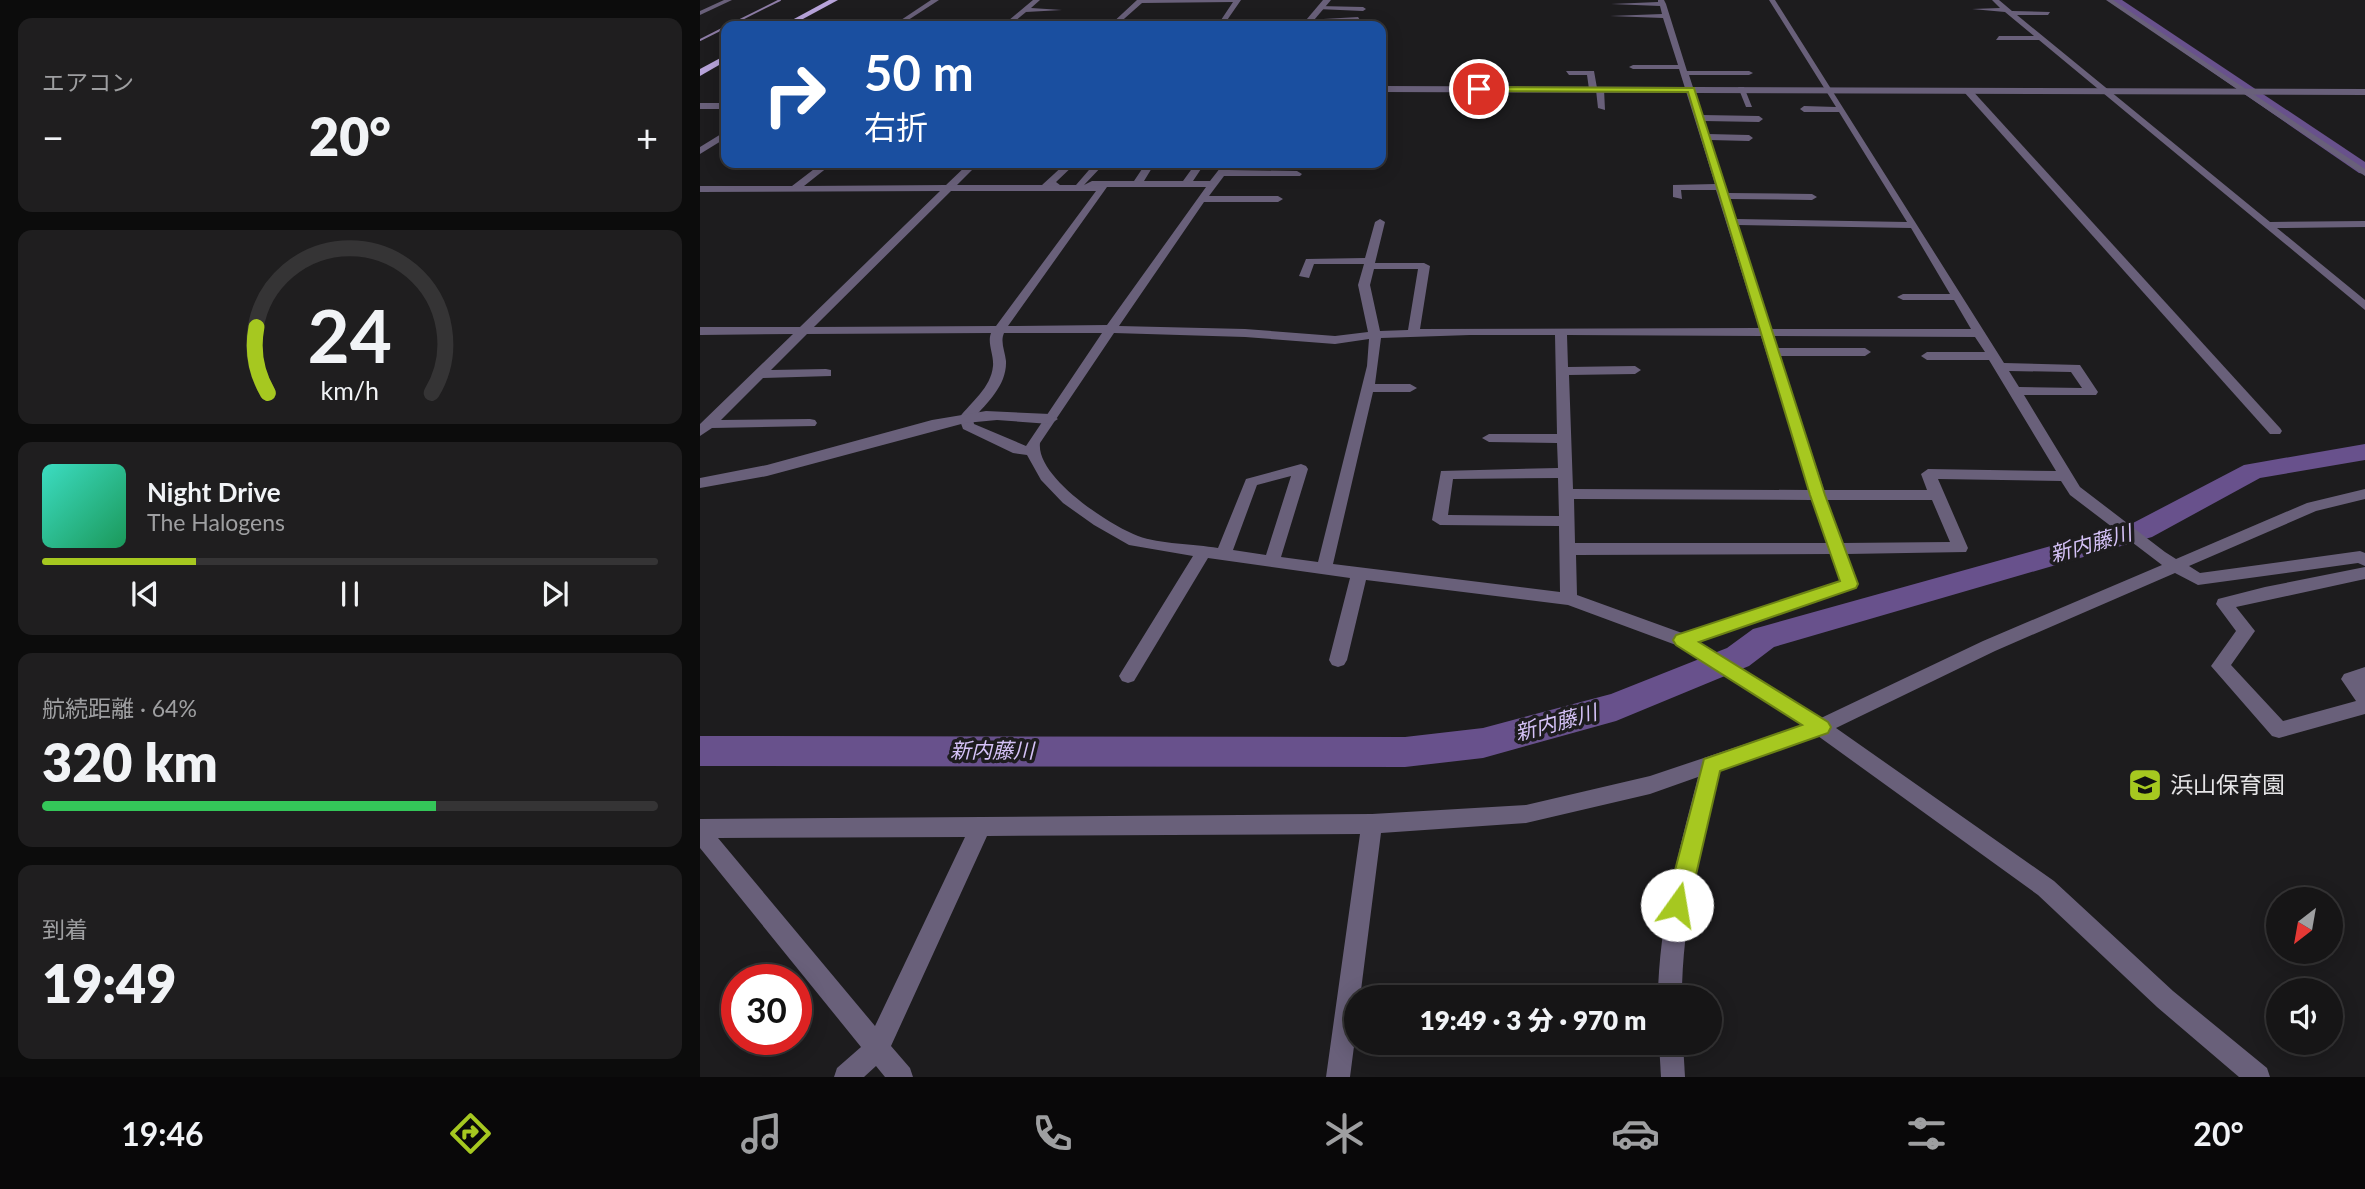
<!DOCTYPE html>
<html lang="ja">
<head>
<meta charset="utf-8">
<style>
  :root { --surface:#161516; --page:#1f1e1f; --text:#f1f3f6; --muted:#9e9fa1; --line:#353435; --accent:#a6c820 }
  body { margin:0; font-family:Lato,"Noto Sans JP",sans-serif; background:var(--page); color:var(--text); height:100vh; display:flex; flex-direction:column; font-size:26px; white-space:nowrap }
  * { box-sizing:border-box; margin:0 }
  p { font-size:23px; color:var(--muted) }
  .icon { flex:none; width:38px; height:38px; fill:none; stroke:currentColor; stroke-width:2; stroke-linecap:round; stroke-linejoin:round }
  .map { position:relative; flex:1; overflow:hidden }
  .sheet { display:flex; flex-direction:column; gap:18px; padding:18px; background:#0c0c0c; width:700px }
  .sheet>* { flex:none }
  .banner { position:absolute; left:21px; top:21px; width:665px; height:147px; border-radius:14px; box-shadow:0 4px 18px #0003,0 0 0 2px var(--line); background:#1a4fa0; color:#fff; overflow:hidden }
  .needle { width:46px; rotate:211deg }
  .buttons { position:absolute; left:1566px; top:887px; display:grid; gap:14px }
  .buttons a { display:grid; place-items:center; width:77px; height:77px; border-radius:50%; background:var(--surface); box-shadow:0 4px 18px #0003,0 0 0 2px var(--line); font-size:35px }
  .speed { position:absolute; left:21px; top:964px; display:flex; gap:14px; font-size:35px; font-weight:700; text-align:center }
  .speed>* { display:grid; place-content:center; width:91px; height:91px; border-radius:50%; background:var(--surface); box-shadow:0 4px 18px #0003,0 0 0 2px var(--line); line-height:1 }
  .speed .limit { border:10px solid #d22; background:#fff; color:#111 }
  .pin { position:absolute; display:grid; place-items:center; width:60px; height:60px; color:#fff; margin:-30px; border:4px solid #fff; border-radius:50%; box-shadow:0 2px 7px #0007 }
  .me { position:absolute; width:77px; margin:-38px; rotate:13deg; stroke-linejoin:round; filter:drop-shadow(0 0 5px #0008) }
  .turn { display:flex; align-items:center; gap:24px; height:147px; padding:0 28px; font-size:32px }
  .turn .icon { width:91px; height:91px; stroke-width:2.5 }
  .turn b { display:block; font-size:49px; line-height:60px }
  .big { font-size:52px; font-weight:800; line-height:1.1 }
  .sheet .widget { flex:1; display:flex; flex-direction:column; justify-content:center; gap:10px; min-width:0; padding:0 24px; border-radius:14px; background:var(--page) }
  .sheet .dial { align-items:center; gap:0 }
  .dial svg { height:182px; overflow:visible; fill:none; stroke:var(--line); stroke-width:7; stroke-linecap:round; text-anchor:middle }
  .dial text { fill:var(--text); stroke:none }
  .song { display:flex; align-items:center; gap:21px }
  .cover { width:84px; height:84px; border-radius:10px; background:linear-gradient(135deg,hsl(170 70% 55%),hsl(150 70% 35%)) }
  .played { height:7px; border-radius:4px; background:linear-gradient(90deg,var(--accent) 25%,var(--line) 25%) }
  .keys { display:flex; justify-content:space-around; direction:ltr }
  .heat { display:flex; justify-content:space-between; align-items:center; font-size:38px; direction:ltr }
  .charge { height:10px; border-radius:5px; background:linear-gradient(90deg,#34c759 64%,var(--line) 0) }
  .trip { position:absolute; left:644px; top:985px; width:378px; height:70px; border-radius:35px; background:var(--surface); box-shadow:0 4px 18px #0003,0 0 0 2px var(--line); font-weight:800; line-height:70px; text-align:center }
  .dock { display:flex; height:112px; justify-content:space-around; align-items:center; background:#090809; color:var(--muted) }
  .dock .icon { width:49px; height:49px }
  .dock .on { color:var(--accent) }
  .dock b { font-size:32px; color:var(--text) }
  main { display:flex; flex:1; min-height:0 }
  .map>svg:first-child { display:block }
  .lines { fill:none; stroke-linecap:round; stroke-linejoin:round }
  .stream { stroke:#8e7da7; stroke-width:2 }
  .river { fill:#68518c; fill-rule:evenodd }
  .minor { fill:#69607a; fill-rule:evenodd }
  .tertiary { fill:#69607a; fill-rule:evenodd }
  .primary { fill:#b8a4db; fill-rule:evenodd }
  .route { fill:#a6c820; stroke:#6c8215; stroke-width:2 }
  .labels { text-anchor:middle; stroke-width:7; stroke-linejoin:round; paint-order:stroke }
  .water-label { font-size:21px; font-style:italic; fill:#d5c2f7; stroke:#1d1c1e }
  .near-poi-label { font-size:23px; fill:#e5e4e6; stroke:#1d1c1e; text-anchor:start }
</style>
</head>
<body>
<main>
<section class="sheet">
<div class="widget"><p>エアコン</p>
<div class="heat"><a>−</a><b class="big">20°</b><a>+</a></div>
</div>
<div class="widget dial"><svg viewBox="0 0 100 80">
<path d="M14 69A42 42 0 1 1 86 69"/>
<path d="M14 69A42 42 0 0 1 9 40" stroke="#a6c820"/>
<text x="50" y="56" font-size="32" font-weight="700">24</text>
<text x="50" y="72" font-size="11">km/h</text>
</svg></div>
<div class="widget">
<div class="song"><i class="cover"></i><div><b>Night Drive</b><p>The Halogens</p></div></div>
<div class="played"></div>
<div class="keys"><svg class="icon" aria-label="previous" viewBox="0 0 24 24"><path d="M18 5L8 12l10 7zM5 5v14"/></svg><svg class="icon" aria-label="pause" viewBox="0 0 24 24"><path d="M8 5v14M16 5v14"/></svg><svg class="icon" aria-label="next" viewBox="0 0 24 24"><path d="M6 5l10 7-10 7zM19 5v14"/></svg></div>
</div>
<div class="widget"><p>航続距離 · 64%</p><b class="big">320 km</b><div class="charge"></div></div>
<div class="widget"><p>到着</p><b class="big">19:49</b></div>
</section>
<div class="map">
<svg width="1665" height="1077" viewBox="0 0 1665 1077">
  <rect width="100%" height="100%" fill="#1d1c1e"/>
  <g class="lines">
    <g class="stream">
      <polyline points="28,26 80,0"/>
      <polyline points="0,40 26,27"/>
    </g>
    <g class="river">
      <polygon points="1408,0 1422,0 1665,162 1665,174 1659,173"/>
      <polygon points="1665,444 1665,460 1560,478 1452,537 1074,647 1049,666 916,721 783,758 705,767 0,766 0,736 705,737 783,728 911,694 1027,648 1053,629 1064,626 1433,523 1544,465"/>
    </g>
    <g class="minor">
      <polygon points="24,0 32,0 0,15 0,11"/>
      <polygon points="231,0 239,0 199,26 192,26"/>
      <polygon points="333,0 340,0 331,8 362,10 326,12 309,26 302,26"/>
      <polygon points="437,0 541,0 523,26 517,26 533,2 442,3 416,26 409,26"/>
      <path d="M958 0H964L966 4 987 71H1049L1053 73 1049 75H989L1002 115 1059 116 1063 119 1059 122 1004 121 1008 134 1049 135 1053 138 1049 141 1010 140 1027 193 1112 194 1117 197 1112 200 1029 199 1036 219 1207 222 1139 112H1104L1100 109 1104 106 1136 107 1069 0H1075L1304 363 1380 365 1398 392 1396 395H1324L1380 487 1465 552 1476 559 1607 503 1665 489V499L1616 511 1489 566 1500 573 1660 551 1665 553V566L1658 563 1498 585 1475 573 1295 651 1136 728 1354 881 1473 991 1567 1068 1570 1077H1539L1457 1007 1338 895 1118 736 1020 770C1002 846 982 919 982 998H958C959 922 979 851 998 777L950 794 826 823 681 833 660 998H656V1031L650 1077H626L660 834 287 836 191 1046 210 1068 213 1077H185L176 1066 164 1077H134L137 1068 161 1047 0 848V819L672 814 826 805 950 776 1102 725 976 645 868 605 666 580 647 660 644 665 638 667 632 665 629 660 650 578 508 558 434 681 428 683 422 681 419 676 422 671 493 556 429 545 394 525 363 503 341 480 327 455 313 453 263 429 259 418C271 402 291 388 293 366 294 355 287 343 291 333L107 334 71 370 126 369 131 370V376L63 378 21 420 110 419 115 420 117 423 115 426 12 428 0 436V424L93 334 0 335V327H100L240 191 0 192V186H92L122 163H133L104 186 246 185 269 163H279L257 185H342L366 163H376L356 182 360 185H376L395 163H405L384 185 392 181H434L446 163H455L444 181H483L496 163H505L493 181H510L524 163H534L528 170 597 171 602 174 600 176H524L509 196H578L583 199 578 202H504L419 326 545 329 635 336 668 332 658 285 664 264H614L609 278 599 276 606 259 665 258 675 222 680 219 685 222 675 263H724L730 266 720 329 1059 328 1016 190H981L982 199 973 197V185L1015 184 979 69H933L929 67 933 65H978L963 18 910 16 962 14 960 6 911 4 958 2ZM407 187H506L407 325 308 326ZM251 191H396L296 326 114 327ZM1038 225 1211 228 1250 294H1203L1197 297 1203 300H1254L1271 329H1071ZM674 269H718L708 330 680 331 670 285ZM304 333H402L326 446 274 424 273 419C288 402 307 385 306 361 305 351 300 342 304 333ZM414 333 545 337 635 344 669 339 667 366 618 562 581 557 608 469 606 466 601 464 546 479 518 548C494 544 460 544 438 536 409 525 336 477 340 443ZM770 335H855L857 434H789L782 438 789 442 857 443 858 468 741 471 732 520 740 525 859 526 860 592 633 564 673 392H710L717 388 710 384H675L681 338ZM867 335 1061 336 1109 490 873 489 869 375 935 374 941 370 935 366 868 367ZM1074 336 1275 337 1285 352H1227L1221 356 1227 360H1289L1356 471 1228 469 1221 474 1227 490H1124L1080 356H1165L1171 352 1165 348H1078ZM1309 371 1371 372 1382 388 1319 387ZM591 476 566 555 533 550 557 485ZM858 478 859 516 748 515 753 479ZM1238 479 1361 481 1370 495 1462 565 1283 641 1121 718 998 641 1156 588 1158 584 1147 554 1266 552 1268 548ZM874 499 1112 500 1127 543H875ZM1127 500H1232L1250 542 1143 543ZM1131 554 1141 581 982 633 877 595 876 555ZM265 837 175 1026 18 838Z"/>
      <polygon points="1292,0 1299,0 1312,11 1350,12 1348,15 1317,15 1570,222 1665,221 1665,227 1577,228 1665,300 1665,310 1339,40 1296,40 1299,36 1334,36 1305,12 1272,9 1300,8"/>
      <polygon points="1406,0 1413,0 1665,169 1665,176"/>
      <polygon points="619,6 663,7 666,9 663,11 617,9"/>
      <polygon points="658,17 660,20 609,22 606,20"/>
      <polygon points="866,71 894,71 897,88 904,89 905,110 898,108 896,90 889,89 887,75 869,75"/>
      <polygon points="1038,87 1044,87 1052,107 1046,107"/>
      <polygon points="1264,88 1270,88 1580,428 1582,431 1580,434 1570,434 1264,92"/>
      <polygon points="26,131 26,138 0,154 0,147"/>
      <polygon points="1665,567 1665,579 1536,607 1555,631 1531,665 1583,721 1656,701 1641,679 1644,674 1665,667 1665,714 1579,738 1572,736 1511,666 1536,631 1516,604 1518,599 1565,587"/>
      <polygon points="959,1043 983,1043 985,1077 961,1077"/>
    </g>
    <g class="tertiary">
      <polygon points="623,0 631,0 609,26 601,26"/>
      <polygon points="681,86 1665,89 1665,95 681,92"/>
      <rect x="0" y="103" width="26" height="6"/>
      <polygon points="286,411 350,414 358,419 350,424 297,420 265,423 67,476 0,488 0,478 67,465 232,420"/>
    </g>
    <g class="primary">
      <polygon points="129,0 138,0 90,26 81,26"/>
      <polygon points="26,55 26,61 0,76 0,69"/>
    </g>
  </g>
  <polygon class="route" points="779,87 994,88 1125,495 1158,584 1156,588 999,642 1128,722 1131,727 1128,733 1020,771 989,905 985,913 977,916 970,913 966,905 1004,759 1102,725 976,645 973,640 976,635 1140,581 1110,495 988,92 776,91"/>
  <defs>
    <g id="school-square" transform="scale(1.75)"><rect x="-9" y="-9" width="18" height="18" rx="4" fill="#a6c820" stroke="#1d1c1e"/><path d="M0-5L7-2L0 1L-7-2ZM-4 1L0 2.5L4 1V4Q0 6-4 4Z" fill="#111"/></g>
  </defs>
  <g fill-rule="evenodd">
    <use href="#school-square" x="1445" y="785"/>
  </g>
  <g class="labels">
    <g class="water-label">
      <text transform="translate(1391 544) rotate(-16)" y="7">新内藤川</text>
      <text transform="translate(856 723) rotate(-15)" y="7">新内藤川</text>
      <text x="292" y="758">新内藤川</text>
    </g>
    <g class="near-poi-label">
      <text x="1470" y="793">浜山保育園</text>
    </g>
  </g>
</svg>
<div class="buttons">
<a><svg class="needle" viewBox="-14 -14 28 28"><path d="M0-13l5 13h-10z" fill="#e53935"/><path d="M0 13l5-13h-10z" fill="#9e9fa1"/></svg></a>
<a><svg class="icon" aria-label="sound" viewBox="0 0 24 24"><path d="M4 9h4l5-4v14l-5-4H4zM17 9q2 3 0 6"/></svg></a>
</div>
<div class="speed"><div class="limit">30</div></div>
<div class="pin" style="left:779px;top:89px;background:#d93025"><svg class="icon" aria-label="arrive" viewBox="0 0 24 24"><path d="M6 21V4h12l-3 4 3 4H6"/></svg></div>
<svg class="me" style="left:977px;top:905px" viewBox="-20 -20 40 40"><circle r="19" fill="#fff"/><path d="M0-13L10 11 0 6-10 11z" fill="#a6c820"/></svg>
<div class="trip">19:49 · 3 分 · 970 m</div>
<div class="banner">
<div class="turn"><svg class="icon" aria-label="right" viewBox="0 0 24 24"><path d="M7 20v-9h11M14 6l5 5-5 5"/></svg><div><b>50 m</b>右折</div></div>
</div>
</div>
</main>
<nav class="dock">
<b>19:46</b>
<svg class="icon on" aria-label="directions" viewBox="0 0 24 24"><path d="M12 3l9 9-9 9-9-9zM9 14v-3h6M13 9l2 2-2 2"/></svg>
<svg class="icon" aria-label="music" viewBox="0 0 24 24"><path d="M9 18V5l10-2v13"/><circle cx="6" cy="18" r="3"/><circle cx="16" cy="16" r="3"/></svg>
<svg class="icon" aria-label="phone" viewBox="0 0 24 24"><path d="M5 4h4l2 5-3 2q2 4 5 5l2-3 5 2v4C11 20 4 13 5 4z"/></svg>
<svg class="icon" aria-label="climate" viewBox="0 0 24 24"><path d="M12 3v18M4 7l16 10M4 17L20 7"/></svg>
<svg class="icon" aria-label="car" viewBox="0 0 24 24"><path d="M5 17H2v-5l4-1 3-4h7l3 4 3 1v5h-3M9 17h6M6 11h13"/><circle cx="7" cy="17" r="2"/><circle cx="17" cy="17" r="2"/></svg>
<svg class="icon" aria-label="filters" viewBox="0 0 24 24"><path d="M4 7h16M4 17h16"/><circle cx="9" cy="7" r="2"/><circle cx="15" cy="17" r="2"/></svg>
<b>20°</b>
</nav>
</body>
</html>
